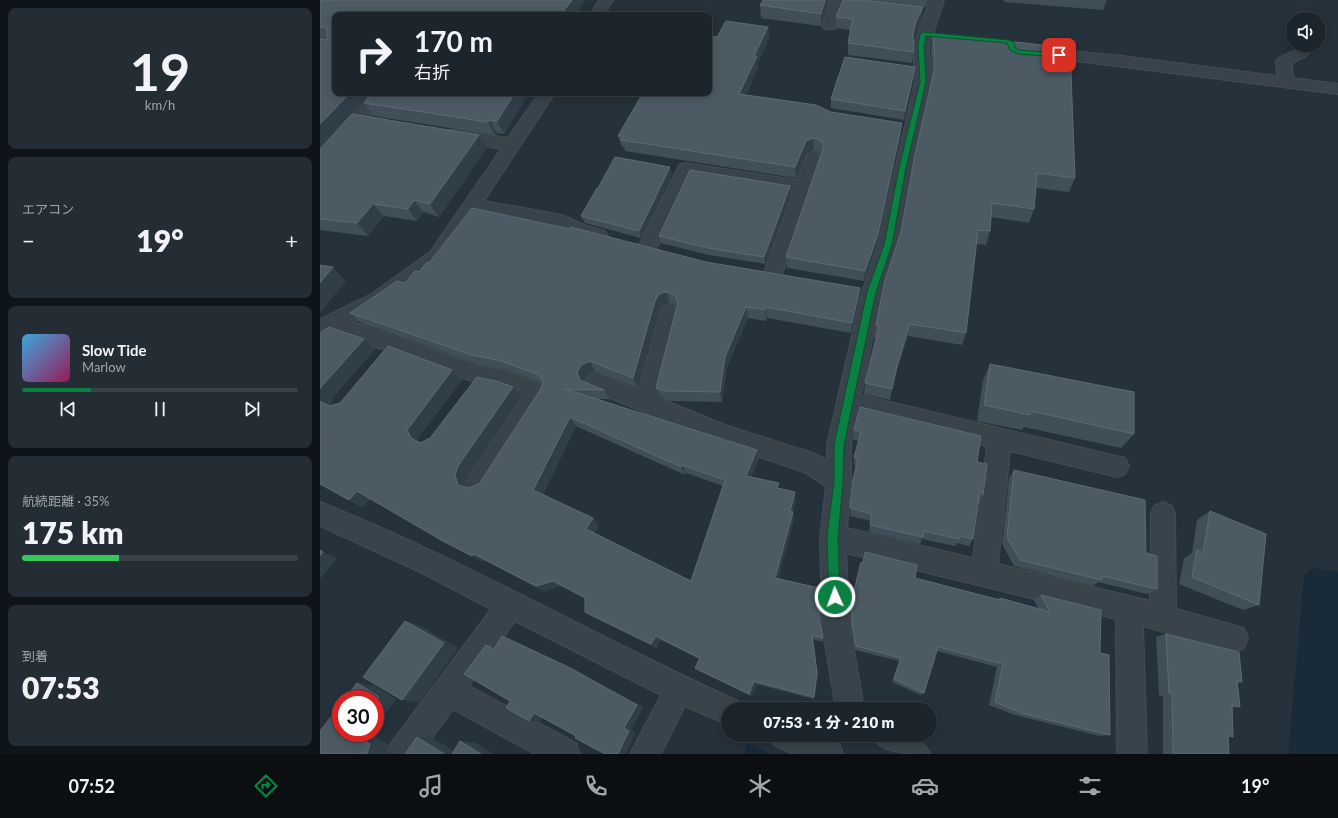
<!DOCTYPE html>
<html lang="ja">
<head>
<meta charset="utf-8">
<style>
  :root { --surface:#1c252c; --page:#252d34; --text:#f1f3f6; --muted:#a0a5a9; --line:#3a4248; --accent:#0b8043 }
  body { margin:0; font-family:Lato,"Noto Sans JP",sans-serif; background:var(--page); color:var(--text); height:100vh; display:flex; flex-direction:column; font-size:15px; white-space:nowrap }
  * { box-sizing:border-box; margin:0 }
  p { font-size:13px; color:var(--muted) }
  .icon { flex:none; width:22px; height:22px; fill:none; stroke:currentColor; stroke-width:2; stroke-linecap:round; stroke-linejoin:round }
  .map { position:relative; flex:1; overflow:hidden }
  .sheet { display:flex; flex-direction:column; gap:8px; padding:8px; background:#0f1418; width:320px }
  .sheet>* { flex:none }
  .guide { position:absolute; left:12px; top:12px; width:380px; height:84px; border-radius:8px; box-shadow:0 2px 10px #0003,0 0 0 1px var(--line); background:#1c252c; color:var(--text); overflow:hidden }
  .controls { position:absolute; left:966px; top:12px; display:grid; gap:8px }
  .controls a { display:grid; place-items:center; width:40px; height:40px; border-radius:50%; background:var(--surface); box-shadow:0 2px 10px #0003,0 0 0 1px var(--line); font-size:20px }
  .speed { position:absolute; left:12px; top:690px; display:flex; gap:8px; font-size:20px; font-weight:700; text-align:center }
  .speed>* { display:grid; place-content:center; width:52px; height:52px; border-radius:50%; background:var(--surface); box-shadow:0 2px 10px #0003,0 0 0 1px var(--line); line-height:1 }
  .speed .limit { border:6px solid #d22; background:#fff; color:#111 }
  .pin { position:absolute; display:grid; place-items:center; width:34px; height:34px; color:#fff; margin:-17px; border-radius:8px; box-shadow:0 2px 6px #0006 }
  .me { position:absolute; width:44px; margin:-22px; rotate:358deg; stroke-linejoin:round; filter:drop-shadow(0 0 3px #0008) }
  .turn { display:flex; align-items:center; gap:14px; height:84px; padding:0 16px; font-size:18px }
  .turn .icon { width:52px; height:52px; stroke-width:2.5 }
  .turn b { display:block; font-size:28px; line-height:34px }
  .big { font-size:30px; font-weight:800; line-height:1.1 }
  .sheet .card { flex:1; display:flex; flex-direction:column; justify-content:center; gap:6px; min-width:0; padding:0 14px; border-radius:8px; background:var(--page) }
  .sheet .dial { align-items:center; gap:0 }
  .dial b { font-size:52px; line-height:1 }
  .song { display:flex; align-items:center; gap:12px }
  .cover { width:48px; height:48px; border-radius:6px; background:linear-gradient(135deg,hsl(200 70% 55%),hsl(330 70% 35%)) }
  .played { height:4px; border-radius:2px; background:linear-gradient(90deg,var(--accent) 25%,var(--line) 25%) }
  .keys { display:flex; justify-content:space-around; direction:ltr }
  .heat { display:flex; justify-content:space-between; align-items:center; font-size:22px; direction:ltr }
  .charge { height:6px; border-radius:3px; background:linear-gradient(90deg,#34c759 35%,var(--line) 0) }
  .trip { position:absolute; left:401px; top:702px; width:216px; height:40px; border-radius:20px; background:var(--surface); box-shadow:0 2px 10px #0003,0 0 0 1px var(--line); font-weight:800; line-height:40px; text-align:center }
  .menu { display:flex; height:64px; justify-content:space-around; align-items:center; background:#0b0f12; color:var(--muted) }
  .menu .icon { width:28px; height:28px }
  .menu .current { color:var(--accent) }
  .menu b { font-size:18px; color:var(--text) }
  main { display:flex; flex:1; min-height:0 }
  .map>svg:first-child { display:block }
  .water { fill:#192a38 }
  .lines { fill:none; stroke-linecap:round; stroke-linejoin:round }
  .minor-casing { stroke:#424c54; stroke-width:2 }
  .minor { fill:#38434b; fill-rule:evenodd }
  .wall { fill:#404e58; fill-rule:evenodd }
  .shaded-wall { fill:#303e48 }
  .building { fill:#4c5a64; stroke:#5c6a73; fill-rule:evenodd }
  .route { fill:#0b8043; stroke:#07532c }
</style>
</head>
<body>
<main>
<section class="sheet">
<div class="card dial"><b>19</b><p>km/h</p></div>
<div class="card"><p>エアコン</p>
<div class="heat"><a>−</a><b class="big">19°</b><a>+</a></div>
</div>
<div class="card">
<div class="song"><i class="cover"></i><div><b>Slow Tide</b><p>Marlow</p></div></div>
<div class="played"></div>
<div class="keys"><svg class="icon" aria-label="previous" viewBox="0 0 24 24"><path d="M18 5L8 12l10 7zM5 5v14"/></svg><svg class="icon" aria-label="pause" viewBox="0 0 24 24"><path d="M8 5v14M16 5v14"/></svg><svg class="icon" aria-label="next" viewBox="0 0 24 24"><path d="M6 5l10 7-10 7zM19 5v14"/></svg></div>
</div>
<div class="card"><p>航続距離 · 35%</p><b class="big">175 km</b><div class="charge"></div></div>
<div class="card"><p>到着</p><b class="big">07:53</b></div>
</section>
<div class="map">
<svg width="1018" height="754" viewBox="0 0 1018 754">
  <rect width="100%" height="100%" fill="#25313b"/>
  <g class="water">
    <polygon points="992,568 1018,572 1018,754 968,754 984,576"/>
    <polygon points="427,743 452,754 425,754"/>
  </g>
  <g class="lines">
    <g class="minor-casing">
      <g id="minor">
        <polygon points="279,0 293,0 284,15 270,15"/>
        <path d="M484 0C508 0 533 0 556 4L558 7 556 10 551 11 523 8 514 29H504L502 26 509 6 486 3Z"/>
        <path d="M610 0H624L609 46 611 81 592 168 578 245 562 292 541 395 805 458 809 466 805 474 797 477 690 451 678 564 830 601 831 514 834 506 843 502 852 506 855 514 856 609 924 628 928 638 924 648 914 652 823 626 827 754H797L796 619 526 553 530 627 544 709H516L502 627 500 537 506 487 486 473 397 442 268 389 265 382 268 375 276 372 319 390 340 312 343 306 350 304 357 306 360 312 339 398 408 426 493 453 507 460V445L542 292 558 245 595 81 593 46ZM537 415 667 446 653 558 527 528 531 482V445Z"/>
        <polygon points="721,48 802,56 957,76 956,61 959,58 976,50 986,50 989,53 986,56 972,63 973,78 1018,84 1018,94 716,56 713,53 716,50"/>
        <polygon points="53,93 70,93 49,117 66,120 68,124 66,128 60,130 31,124 29,120 31,116"/>
        <polygon points="219,93 235,93 164,201 242,215 267,226 285,231 288,236 285,241 278,243 255,237 238,228 156,213 124,262 64,307 33,322 160,366 186,371 226,385 229,392 226,399 167,491 158,494 149,491 146,483 149,475 203,396 185,389 160,384 71,352 12,333 0,338 0,319 50,295 110,252 181,149 127,139 124,135 127,131 133,129 188,138"/>
        <polygon points="494,151 500,153 503,157 460,280 453,283 446,280 443,275 473,192 371,176 334,254 327,256 320,254 317,249 359,165 365,163 477,180 488,153"/>
        <path d="M0 502C144 559 277 638 418 701L422 709H408V725L365 706 341 754H310L341 695 195 621 149 686 256 743 260 754H215L133 709 100 754H67L71 743 171 609 100 572 0 526Z"/>
        <polygon points="449,735 499,735 519,743 523,754 473,754 454,745"/>
        <path d="M550 735C574 735 599 728 610 754 586 754 561 754 550 735Z"/>
      </g>
    </g>
    <use href="#minor" class="minor"/>
  </g>
  <g class="wall">
    <polygon points="0,0 15,15 15,93 52,93 0,148"/>
    <polygon points="541,0 608,0 606,7 603,7 602,18 595,34 593,39 594,52 592,63 528,55 528,43 530,30 516,28 516,17"/>
    <polygon points="683,0 787,0 783,10 684,2"/>
    <polygon points="440,5 507,7 501,26 441,18"/>
    <polygon points="448,27 449,39 438,62 438,68 426,95 511,112 581,134 557,245 544,281 467,268 466,257 502,154 500,152 494,150 487,152 476,178 305,151 304,147 302,147 298,136 397,37"/>
    <polygon points="613,33 755,178 749,192 716,188 714,209 709,223 671,217 670,231 666,245 657,244 646,333 642,345 588,336 575,377 570,400 544,394 545,383 556,338 554,337 556,325 581,232 612,78 611,48"/>
    <polygon points="594,76 584,120 511,108 511,99"/>
    <polygon points="52,93 209,93 184,134 177,133 175,135 53,116 44,103"/>
    <polygon points="159,135 167,148 119,217 103,212 97,221 64,216 48,236 0,230 0,149"/>
    <polygon points="352,174 321,238 265,223 261,216"/>
    <polygon points="470,186 471,193 445,264 389,255 341,243 339,236"/>
    <path d="M386 262 539 299 531 333 447 318 446 321 428 318 407 367 402 402 349 401 341 397 336 388 357 305 350 303 343 305 339 312 318 388 275 371 267 374 264 382 284 390 289 399H276L439 459 431 477 460 489 476 500 473 512 474 519 458 579 500 624 503 642 492 639 498 675 494 699 437 684 431 696 379 671 375 668 379 659 341 640 337 648 273 617 265 612V599L241 586 224 591 164 560 163 562 132 546 50 499 42 507 0 484V333L44 339 55 349 14 396 11 405V406L132 370 142 380 98 438 100 443 201 397 148 474 145 482 146 487 149 488 159 484 220 390 223 383 186 370 160 365 41 323 30 313 85 283 99 272 109 263ZM256 426 365 475 366 473 403 486 371 581 274 533 279 525 223 494Z"/>
    <polygon points="670,364 814,434 801,448 704,427 702,430 657,421 663,380"/>
    <polygon points="534,430 657,462 663,495 658,503 653,539 649,546 637,543 635,546 602,539 600,544 549,532 551,521 530,516 533,480 536,466 534,465 534,457 539,441 534,440"/>
    <polygon points="694,470 826,553 837,589 827,594 778,582 773,586 694,566 682,544 689,478"/>
    <polygon points="890,511 939,605 923,610 859,584 864,558 872,553 877,520"/>
    <polygon points="595,578 678,600 680,598 718,608 714,600 721,595 780,653 790,735 780,736 695,715 669,705 677,667 617,651 604,693 601,695 572,682 579,661 535,650 531,627 530,599 531,594 533,595"/>
    <polygon points="846,634 922,682 917,683 920,707 912,708 913,737 908,737 909,754 843,754 843,696 839,695 836,637"/>
  </g>
  <g class="shaded-wall">
    <polygon points="252,0 266,0 255,15 241,15"/>
    <polygon points="505,0 507,0 507,7 501,26 501,14"/>
    <polygon points="603,7 602,18 595,34 592,45 593,34 596,22"/>
    <polygon points="448,27 449,39 438,62 438,68 421,105 419,94 434,56"/>
    <polygon points="595,67 594,76 584,120 585,111"/>
    <polygon points="30,93 52,93 0,148 0,124"/>
    <polygon points="195,93 209,93 184,134 177,121"/>
    <polygon points="170,120 177,133 175,135 168,122"/>
    <polygon points="582,123 581,134 557,245 544,281 545,271"/>
    <polygon points="159,135 167,148 119,217 110,204"/>
    <polygon points="493,138 494,150 487,152 476,178 475,167 486,141"/>
    <polygon points="350,167 352,174 321,238 319,231"/>
    <polygon points="470,186 471,193 445,264 444,257"/>
    <polygon points="94,200 103,212 97,221 88,209"/>
    <polygon points="53,204 64,216 48,236 37,223"/>
    <polygon points="13,267 26,281 0,313 0,283"/>
    <polygon points="540,288 539,299 531,333 532,323"/>
    <polygon points="346,292 350,303 343,305 339,312 318,388 313,378 335,301 339,294"/>
    <polygon points="426,307 428,318 407,367 402,402 400,392 405,357"/>
    <polygon points="446,307 447,318 446,321 445,310"/>
    <polygon points="590,324 588,336 575,377 570,400 577,366"/>
    <polygon points="44,339 55,349 14,396 11,405 14,412 1,402 0,401 0,389 1,387"/>
    <polygon points="270,361 275,371 267,374 264,383 260,380 257,373 261,365"/>
    <polygon points="132,370 142,380 98,438 102,447 91,438 87,430"/>
    <polygon points="193,387 201,397 148,474 145,482 149,492 138,485 135,475 138,466"/>
    <polygon points="250,417 256,426 221,497 213,490"/>
    <polygon points="437,450 439,459 428,484 426,476"/>
    <polygon points="362,465 366,473 365,475 361,467"/>
    <polygon points="37,491 50,499 42,507 29,500"/>
    <polygon points="475,492 476,500 471,518 470,511"/>
    <polygon points="473,512 474,519 457,583 455,578"/>
    <polygon points="273,518 279,525 272,536 266,529"/>
    <polygon points="0,550 17,558 0,579"/>
    <polygon points="154,554 164,560 163,562 152,556"/>
    <polygon points="233,581 241,586 224,591 216,586"/>
    <polygon points="85,621 101,626 138,648 99,703 82,700"/>
    <polygon points="182,636 193,641 255,669 323,707 312,730 316,732 306,754 298,754 304,728"/>
    <polygon points="336,636 341,640 337,648 331,644"/>
    <polygon points="497,672 498,675 494,699 494,697"/>
    <polygon points="434,681 437,684 431,696 429,694"/>
    <polygon points="37,683 55,686 76,699 55,728 55,702"/>
    <polygon points="214,713 224,715 220,722 209,721"/>
    <polygon points="33,733 52,733 51,734 69,745 66,754 47,754"/>
    <polygon points="97,737 113,738 139,754 124,754"/>
    <polygon points="140,741 155,742 174,754 161,754"/>
  </g>
  <g class="building">
    <polygon points="0,0 252,0 241,15 15,15 15,93 30,93 0,124 0,39 7,40 7,28 0,27"/>
    <polygon points="443,0 505,0 501,14 440,5"/>
    <polygon points="523,0 541,0 603,7 596,22 593,34 594,52 528,43 533,19 516,17"/>
    <polygon points="406,21 448,27 434,56 437,56 419,94 496,105 511,112 582,123 558,234 545,271 466,257 504,146 500,140 493,138 486,141 475,167 301,140 303,136 298,136 323,93 389,93 389,36 397,37"/>
    <polygon points="613,33 750,48 755,178 717,173 714,209 672,203 670,231 658,230 646,333 590,324 577,366 572,389 545,383 559,326 556,325 565,280 581,232 595,154 615,67"/>
    <polygon points="525,57 595,67 585,111 511,99"/>
    <polygon points="52,93 195,93 177,121 170,120 168,122 44,103"/>
    <polygon points="32,114 159,135 110,204 94,200 88,209 53,204 37,223 0,219 0,149"/>
    <polygon points="295,157 350,167 319,231 261,216 277,188 278,188"/>
    <polygon points="370,170 470,186 444,257 388,248 339,236"/>
    <path d="M152 208 250 229 251 227 386 262 540 288 532 323 446 307 445 310 426 307 405 357 400 392 345 391 336 388 358 302 354 294 346 292 339 294 335 301 313 378 270 361 261 365 257 373 260 380 284 390 245 389 437 450 426 476 459 483 457 488 475 492 470 511 473 512 455 578 499 588 500 623 503 638 492 635 497 672 494 697 434 681 429 694 375 668 380 658 336 636 331 644 265 612V597L233 581 216 586 154 554 152 556 121 540 37 491 29 500 0 484V401L1 402 10 406 20 403 68 346 132 370 87 430 91 438 100 443 110 438 157 377 176 381 193 387 138 466 135 475 138 485 149 488 159 484 220 390 223 383 220 375 178 360 152 355 30 313 77 281 85 283 95 271 99 272 107 262 109 263ZM250 417 361 467 362 465 405 480 371 581 266 529 273 518 213 490Z"/>
    <polygon points="0,265 13,267 0,283"/>
    <polygon points="9,327 44,339 1,387 0,389 0,333"/>
    <polygon points="670,364 814,392 814,434 711,411 710,415 664,405"/>
    <polygon points="540,407 661,436 657,462 667,464 663,495 660,490 653,539 640,536 639,539 604,531 603,537 550,525 552,514 530,508 533,480 538,458 534,457 541,432 534,430"/>
    <polygon points="694,470 825,500 826,553 837,556 837,589 782,576 782,580 700,560 687,537"/>
    <polygon points="890,511 946,534 939,605 872,577 877,550 883,553"/>
    <polygon points="0,550 3,552 0,556"/>
    <polygon points="545,552 597,565 595,578 680,600 680,598 730,612 721,595 781,610 780,653 789,655 790,735 701,713 675,702 683,664 618,647 604,693 574,679 581,658 536,646 532,622 531,594 533,595 541,562 543,563"/>
    <polygon points="85,621 124,643 82,700 43,677"/>
    <polygon points="846,634 919,652 922,682 917,681 920,707 912,705 913,737 908,735 909,754 853,754 852,694 849,693"/>
    <polygon points="182,636 246,666 317,705 304,728 309,731 298,754 285,754 255,738 256,736 214,713 209,721 186,708 190,701 144,674 166,645 174,649"/>
    <polygon points="37,683 59,697 55,702 55,699 24,699"/>
    <polygon points="21,704 21,733 33,733 50,744 47,754 0,754 0,731"/>
    <polygon points="97,737 124,754 85,754"/>
    <polygon points="140,741 161,754 132,754"/>
  </g>
  <polygon class="route" points="603,32 689,40 694,42 695,48 699,50 739,53 742,55 739,57 698,54 690,50 687,43 606,36 604,46 606,82 586,168 572,245 556,292 524,445 523,482 518,537 520,597 519,601 515,602 511,601 509,597 507,537 514,482 514,445 547,292 564,245 579,168 600,82 598,46 600,34"/>
</svg>
<div class="controls">
<a><svg class="icon" aria-label="sound" viewBox="0 0 24 24"><path d="M4 9h4l5-4v14l-5-4H4zM17 9q2 3 0 6"/></svg></a>
</div>
<div class="speed"><div class="limit">30</div></div>
<div class="pin" style="left:739px;top:55px;background:#d93025"><svg class="icon" aria-label="arrive" viewBox="0 0 24 24"><path d="M6 21V4h12l-3 4 3 4H6"/></svg></div>
<svg class="me" style="left:515px;top:597px" viewBox="-20 -20 40 40"><circle r="17" fill="#0b8043" stroke="#fff" stroke-width="3"/><path d="M0-11L8 9 0 5-8 9z" fill="#fff"/></svg>
<div class="trip">07:53 · 1 分 · 210 m</div>
<div class="guide">
<div class="turn"><svg class="icon" aria-label="right" viewBox="0 0 24 24"><path d="M7 20v-9h11M14 6l5 5-5 5"/></svg><div><b>170 m</b>右折</div></div>
</div>
</div>
</main>
<nav class="menu">
<b>07:52</b>
<svg class="icon current" aria-label="directions" viewBox="0 0 24 24"><path d="M12 3l9 9-9 9-9-9zM9 14v-3h6M13 9l2 2-2 2"/></svg>
<svg class="icon" aria-label="music" viewBox="0 0 24 24"><path d="M9 18V5l10-2v13"/><circle cx="6" cy="18" r="3"/><circle cx="16" cy="16" r="3"/></svg>
<svg class="icon" aria-label="phone" viewBox="0 0 24 24"><path d="M5 4h4l2 5-3 2q2 4 5 5l2-3 5 2v4C11 20 4 13 5 4z"/></svg>
<svg class="icon" aria-label="climate" viewBox="0 0 24 24"><path d="M12 3v18M4 7l16 10M4 17L20 7"/></svg>
<svg class="icon" aria-label="car" viewBox="0 0 24 24"><path d="M5 17H2v-5l4-1 3-4h7l3 4 3 1v5h-3M9 17h6M6 11h13"/><circle cx="7" cy="17" r="2"/><circle cx="17" cy="17" r="2"/></svg>
<svg class="icon" aria-label="filters" viewBox="0 0 24 24"><path d="M4 7h16M4 17h16"/><circle cx="9" cy="7" r="2"/><circle cx="15" cy="17" r="2"/></svg>
<b>19°</b>
</nav>
</body>
</html>
